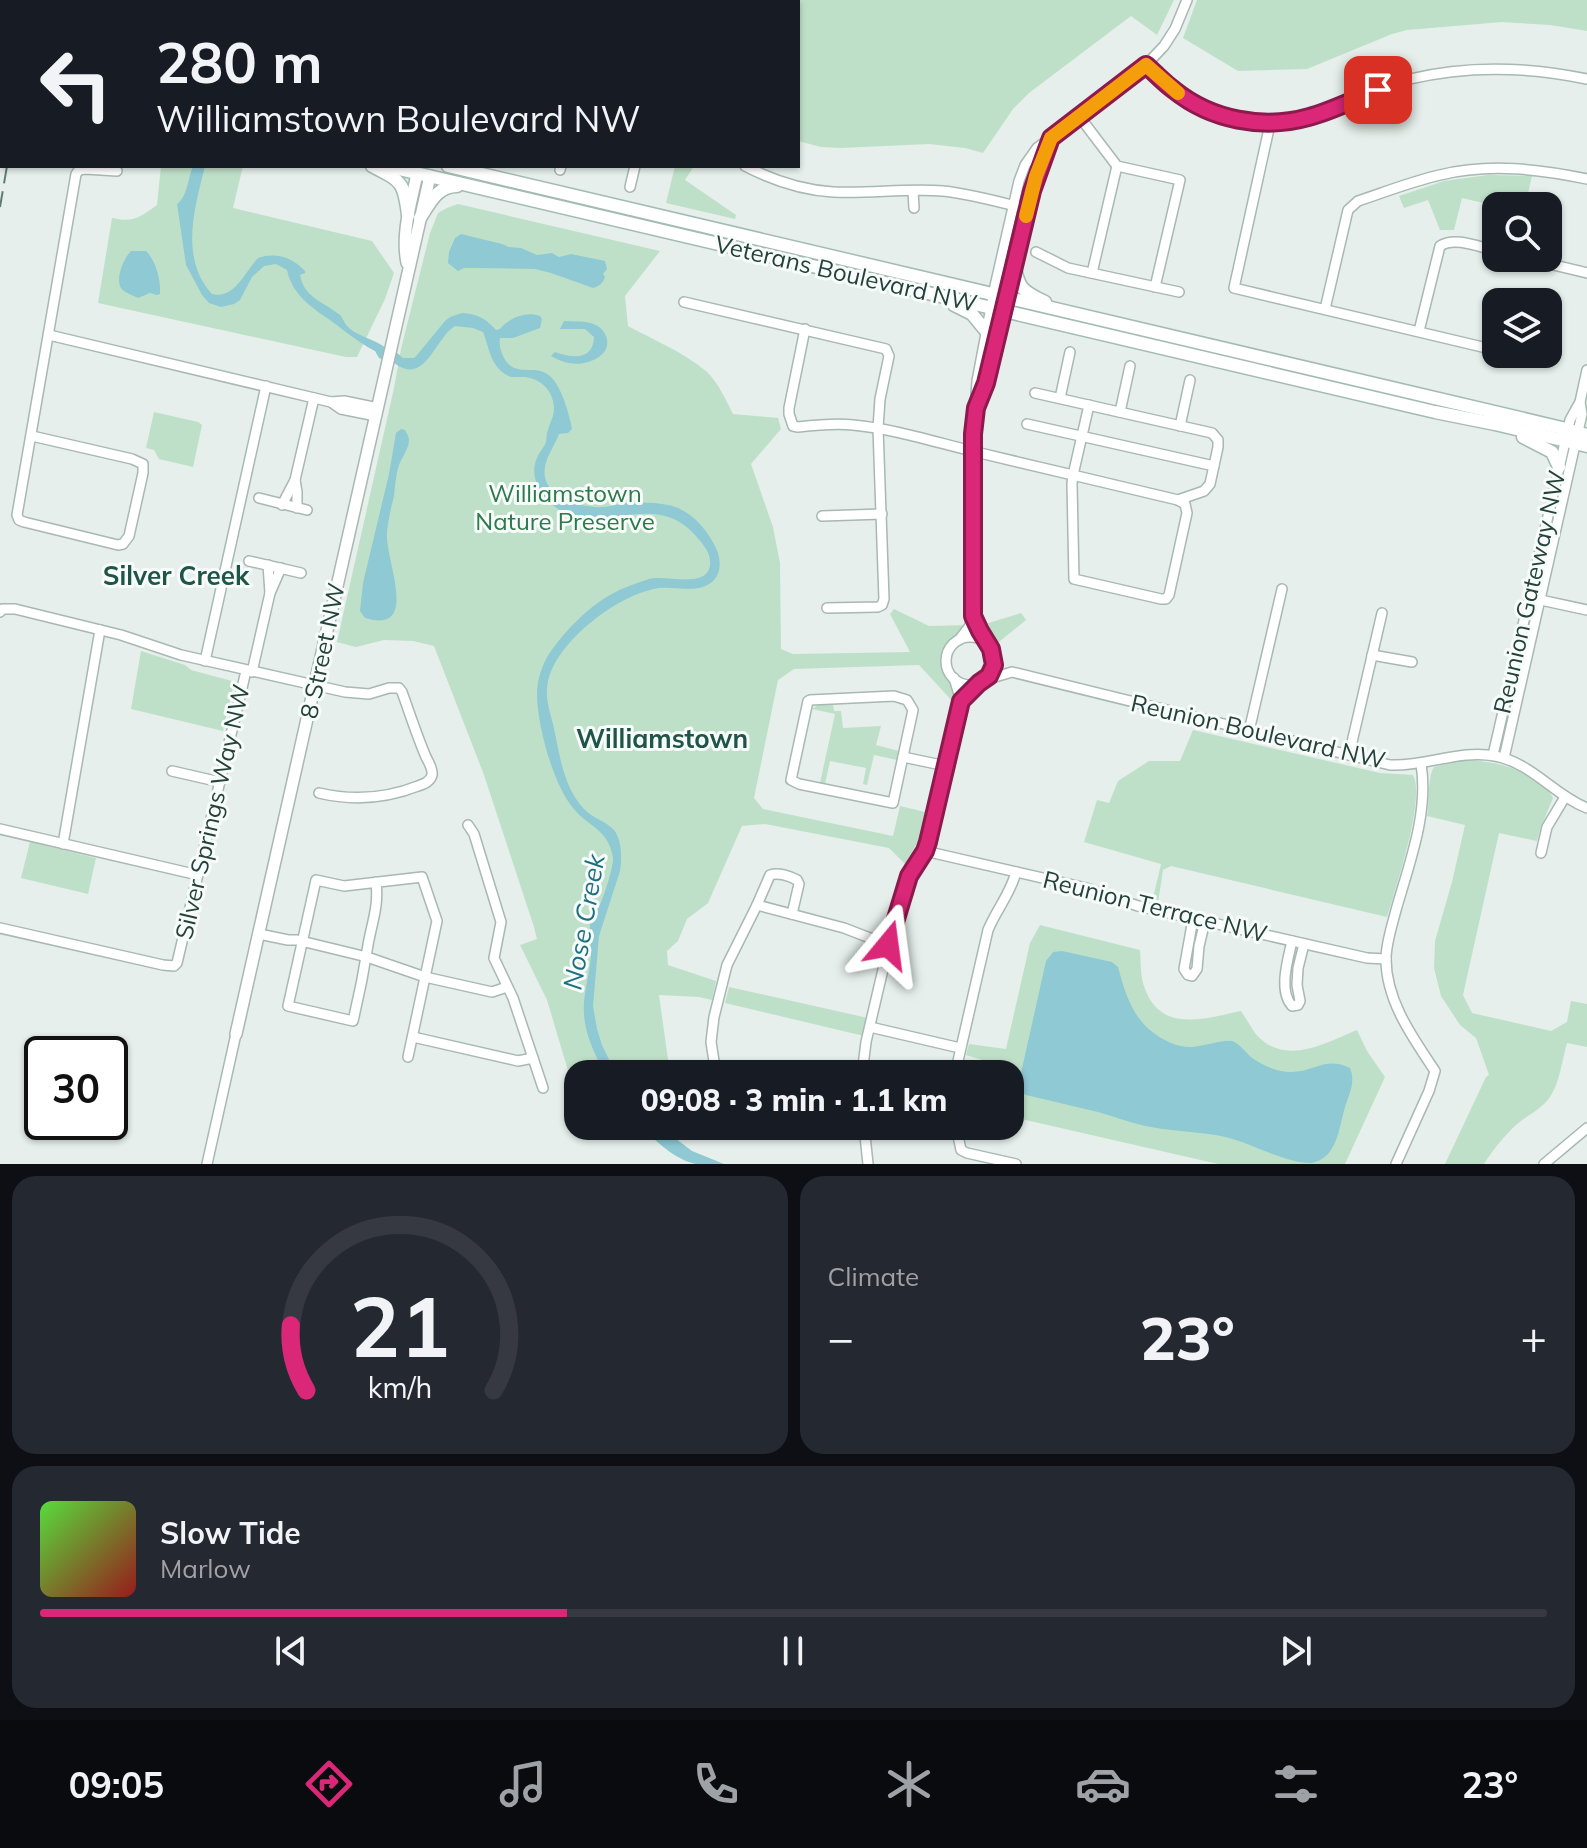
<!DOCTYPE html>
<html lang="en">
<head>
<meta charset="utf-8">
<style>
  :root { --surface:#171b24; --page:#242831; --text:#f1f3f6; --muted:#9ea1a6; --line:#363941; --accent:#db2777 }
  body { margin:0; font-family:Mulish,sans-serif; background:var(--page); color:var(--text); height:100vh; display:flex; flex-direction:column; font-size:30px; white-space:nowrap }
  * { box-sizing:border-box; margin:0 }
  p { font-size:26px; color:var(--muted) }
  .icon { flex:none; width:44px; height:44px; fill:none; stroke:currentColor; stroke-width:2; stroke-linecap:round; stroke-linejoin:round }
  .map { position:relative; height:1164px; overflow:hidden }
  .panel { display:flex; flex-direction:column; gap:12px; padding:12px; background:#0d0f14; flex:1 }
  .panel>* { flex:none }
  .top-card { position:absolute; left:0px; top:0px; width:800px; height:168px; box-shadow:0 2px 6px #0004; background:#171b24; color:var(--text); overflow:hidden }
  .buttons { position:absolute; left:1482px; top:192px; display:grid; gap:16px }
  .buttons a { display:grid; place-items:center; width:80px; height:80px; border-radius:16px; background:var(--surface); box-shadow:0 2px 6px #0004; font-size:40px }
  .speed { position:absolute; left:24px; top:1036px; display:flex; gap:16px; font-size:40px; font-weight:700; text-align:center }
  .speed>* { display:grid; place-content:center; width:104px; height:104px; border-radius:50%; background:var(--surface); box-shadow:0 2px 6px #0004; line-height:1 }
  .speed .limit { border:4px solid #111; border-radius:12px; background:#fff; color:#111 }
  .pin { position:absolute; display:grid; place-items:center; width:68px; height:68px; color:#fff; margin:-34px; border-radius:16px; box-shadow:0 4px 12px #0006 }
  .me { position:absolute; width:88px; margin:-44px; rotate:16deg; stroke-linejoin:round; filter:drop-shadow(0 0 6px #0008) }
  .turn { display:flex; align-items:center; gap:28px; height:168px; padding:0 24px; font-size:36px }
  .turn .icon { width:104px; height:104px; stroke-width:2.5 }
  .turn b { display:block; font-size:56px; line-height:68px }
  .big { font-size:60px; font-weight:800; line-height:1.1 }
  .panel .tile { flex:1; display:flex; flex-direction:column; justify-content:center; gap:12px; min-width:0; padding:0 28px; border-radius:24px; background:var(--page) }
  .panel .dial { align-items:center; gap:0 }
  .dial svg { height:208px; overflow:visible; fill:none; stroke:var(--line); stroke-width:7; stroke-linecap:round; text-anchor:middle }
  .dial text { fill:var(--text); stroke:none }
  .song { display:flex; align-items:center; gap:24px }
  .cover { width:96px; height:96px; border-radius:12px; background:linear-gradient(135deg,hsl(110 70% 55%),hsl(0 70% 35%)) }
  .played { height:8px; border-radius:4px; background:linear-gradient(90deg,var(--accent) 35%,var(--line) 35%) }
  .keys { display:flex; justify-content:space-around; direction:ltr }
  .heat { display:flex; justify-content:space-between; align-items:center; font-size:44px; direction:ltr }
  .panel .tiles { flex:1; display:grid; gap:12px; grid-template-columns:1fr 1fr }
  .tile:last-child { grid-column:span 2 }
  .trip { position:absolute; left:564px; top:1060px; width:460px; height:80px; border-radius:24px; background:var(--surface); box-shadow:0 2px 6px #0004; font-weight:800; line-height:80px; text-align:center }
  .menu { display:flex; height:128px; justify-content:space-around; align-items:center; background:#090b0e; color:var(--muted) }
  .menu .icon { width:56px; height:56px }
  .menu .selected { color:var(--accent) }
  .menu b { font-size:36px; color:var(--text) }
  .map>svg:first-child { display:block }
  .green { fill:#bfe0c8 }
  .water { fill:#8ec9d4 }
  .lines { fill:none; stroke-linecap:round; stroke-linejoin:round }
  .minor-casing { stroke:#a8b8b2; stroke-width:12 }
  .tertiary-casing { stroke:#a8b8b2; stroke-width:14 }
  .secondary-casing { stroke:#a4bbb3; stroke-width:15 }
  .minor { stroke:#fff; stroke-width:9 }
  .tertiary { stroke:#fff; stroke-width:11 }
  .secondary { stroke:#fff; stroke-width:12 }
  .rail { stroke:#5f7d75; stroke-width:2; stroke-dasharray:16 8; stroke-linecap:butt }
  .route-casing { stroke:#8e194d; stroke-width:20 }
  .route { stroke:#db2777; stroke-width:14 }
  .slow { stroke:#f59e0b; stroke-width:14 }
  .labels { text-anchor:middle; stroke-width:6; stroke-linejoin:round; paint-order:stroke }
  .street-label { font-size:24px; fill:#24423a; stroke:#f7fbf9 }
  .park-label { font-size:24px; fill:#2d7a4b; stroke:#f7fbf9 }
  .neighbourhood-label { font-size:26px; font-weight:bold; fill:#1f5548; stroke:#f7fbf9 }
  .water-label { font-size:26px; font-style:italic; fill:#1c6f80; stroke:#f7fbf9 }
</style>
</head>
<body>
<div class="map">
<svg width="1587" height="1164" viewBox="0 0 1587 1164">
  <rect width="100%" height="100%" fill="#e6efeb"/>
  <g class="green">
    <polygon points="585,0 1174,0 1157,35 1131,16 1029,93 1013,109 983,153 965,148 929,144 841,148 821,147 798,141 798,2 588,2"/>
    <polygon points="1197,0 1587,0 1587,31 1550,25 1502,22 1407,30 1392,34 1307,69 1238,71 1183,38"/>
    <path d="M161 166H243L233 208 372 241 394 273 385 299 357 357H346L98 303 112 218C134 223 140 217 157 205Z"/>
    <polygon points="675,166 694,166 685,180 736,215 735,219 666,203"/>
    <polygon points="1488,175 1532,176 1525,206 1496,206 1462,198 1454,230 1440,230 1428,200 1404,208 1399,196 1444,181"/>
    <path d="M458 204 660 251 625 296 628 326C654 340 683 352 706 371 718 382 726 400 733 414L778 418 781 429 751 464 773 527 780 563 781 649 793 654 910 652 890 614 894 609 929 626 968 625C961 634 950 640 945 651 937 670 956 684 954 703L919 665 794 669 778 680 754 798 763 809 893 836 900 806 925 812 919 840 905 864 889 848 765 824 742 826 708 903 687 919 678 941 667 951 668 965 716 981 712 1000 699 997 659 995 670 1074H578V1104L547 1000 520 945 537 939 534 927 484 775 434 646 413 641 384 640 356 647 337 642 394 388 401 349 430 233 438 213 447 208Z"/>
    <polygon points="154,412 198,422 202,425 193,467 159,459 154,450 146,448"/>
    <polygon points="1021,613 1026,620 994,646 985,635 982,625"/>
    <polygon points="141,651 185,665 191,670 232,681 233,687 223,731 131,709"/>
    <polygon points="818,705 833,705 834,711 841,711 843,728 881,726 876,745 899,751 897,760 874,755 867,785 863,784 866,768 830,761 825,784 820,783 835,714 812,709"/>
    <path d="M1193 730 1380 773 1413 775C1426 797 1395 890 1387 917L1171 866 1163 870 1158 903 1152 902 1161 864 1084 842 1097 800 1109 803 1118 781 1149 761H1180Z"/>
    <path d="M1467 760C1495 761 1540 771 1553 798L1541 827 1537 841 1499 833 1463 995 1472 1013 1551 1031 1567 1022 1571 1001 1587 1004V1047L1567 1043C1562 1060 1560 1082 1550 1097 1541 1110 1527 1115 1516 1125 1503 1137 1493 1150 1484 1164H1445L1486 1077 1489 1075 1476 1038 1460 1025 1441 996 1434 968 1435 941 1452 882 1465 825 1427 816C1430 801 1427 778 1434 767L1453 762Z"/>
    <polygon points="30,842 96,858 88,894 21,878"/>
    <path d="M1040 925 1140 950C1141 963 1140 977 1145 989 1162 1034 1206 1018 1241 1011 1246 1018 1250 1026 1255 1033 1283 1067 1324 1044 1357 1030L1367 1051 1385 1077 1345 1164H1218L1017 1118 1010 1113V1074H1001L1002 1066 966 1055 969 1044 1006 1049 1030 943Z"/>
    <polygon points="729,987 868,1018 864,1036 725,1003"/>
  </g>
  <g class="water">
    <path d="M193 166H205C195 207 179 258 212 294 235 299 244 273 258 258 276 252 292 257 305 271V273L300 275C304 298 324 302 340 315 343 318 344 323 347 326 356 336 375 339 386 348L384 360 379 358 375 351C357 342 343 329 327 318 308 305 292 293 287 270L276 264 264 266 252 277 240 300 234 304 221 307 209 303 202 295 186 265 177 204C187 198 188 178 193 166Z"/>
    <path d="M461 234 502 244 509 247 521 248 537 255 552 253 559 257 571 254 605 261 607 269 603 274 605 277C603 283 600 286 593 288L551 273 535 269 477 268H464L458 271 448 263 449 252 455 238Z"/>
    <path d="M131 251H146C156 261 161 280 160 294L157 295 150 293 138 298C133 295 124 293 121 288 115 278 124 258 131 251Z"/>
    <path d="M462 313C478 314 485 318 496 330L500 329C509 318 526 311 540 316L542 319 540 328 513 338H500C499 344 500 349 503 356 515 381 535 361 551 377 562 388 569 414 572 429L568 433 559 434C555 445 547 455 545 467 540 494 573 506 595 507 606 508 615 505 625 503 638 502 655 502 668 505 690 509 707 529 716 548 721 559 722 573 712 582 698 594 676 586 659 588 624 593 580 626 560 655 553 665 548 676 547 688 546 701 550 712 553 724 560 754 562 785 584 809 592 818 606 821 614 830 622 840 622 859 620 871L599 936 593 1006 597 1029 602 1045 616 1074H605L604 1072C593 1051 582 1028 584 1003 585 987 590 971 591 955 591 947 588 920 592 914 593 912 595 911 597 910 602 904 614 866 613 858 609 829 588 827 573 808 553 784 537 725 537 694 537 680 542 665 549 654 564 632 587 608 610 595 622 588 636 583 649 579 666 574 712 591 710 561 710 551 701 542 695 535 654 489 603 536 558 509 542 498 528 477 537 458 539 452 544 448 546 442 547 438 546 434 548 430 551 419 556 415 553 401 550 387 537 377 522 377 515 377 511 378 505 374 490 364 489 347 483 332L473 328 455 326C434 339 425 388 393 362L396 352 403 358H414L417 355 445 321 450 317Z"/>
    <path d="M564 321C574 322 586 320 596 325 600 327 603 330 605 334 616 355 586 367 569 363 563 362 556 359 551 356L555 352C572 358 593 361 594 337L585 329H560Z"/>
    <path d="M401 429 405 430C407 434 409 436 409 441 408 450 402 457 399 465 396 474 395 486 394 496 391 508 388 521 387 533 385 560 421 635 365 618L360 611 363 583 389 474 396 433Z"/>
    <path d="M1062 951 1112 962 1118 967C1126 996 1133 1021 1161 1038 1170 1043 1179 1047 1190 1047 1201 1047 1224 1039 1232 1041 1240 1044 1245 1052 1251 1057 1261 1065 1277 1072 1291 1072 1314 1072 1326 1056 1350 1068 1357 1085 1346 1098 1343 1115 1338 1134 1335 1158 1312 1163 1292 1164 1261 1149 1242 1142 1213 1131 1182 1133 1151 1127 1133 1124 1116 1117 1098 1112 1074 1106 1050 1101 1026 1095L1021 1091 1019 1082 1046 961 1053 952Z"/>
    <path d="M640 1126H659L692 1151 724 1164C715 1164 705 1164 696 1164 675 1160 655 1140 640 1126Z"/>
  </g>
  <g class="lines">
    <g class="minor-casing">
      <g id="minor">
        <polyline points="432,0 441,2"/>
        <polyline points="293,2 294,0"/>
        <polyline points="406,2 407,0"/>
        <path d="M1146 65C1155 73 1164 82 1173 90 1199 111 1237 124 1270 124 1290 124 1312 117 1330 110 1356 99 1382 86 1410 79 1468 65 1529 67 1587 79"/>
        <polyline points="1079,116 1117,166 1180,180 1155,287"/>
        <polyline points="1270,124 1234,288 1495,350"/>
        <path d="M745 166C772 180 802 190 833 192 869 194 906 188 943 191 971 194 1000 202 1027 209"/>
        <polyline points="560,170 561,166"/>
        <polyline points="630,187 635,166"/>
        <polyline points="913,191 914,208"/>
        <polyline points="1036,252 1068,268 1179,292"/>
        <polyline points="1525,258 1587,273"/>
        <polyline points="1092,273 1117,166"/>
        <polyline points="684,302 886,349 889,356 880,399 878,428 884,599 882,605 878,607 827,608"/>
        <path d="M1325 309 1348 210 1358 201C1385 192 1413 181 1440 175 1489 163 1539 169 1587 179"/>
        <path d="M805 329 789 408V414L793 426 798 427C816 425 835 423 853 425 896 429 938 443 980 453 1046 469 1112 484 1178 500L1185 504 1187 513 1169 595 1166 599H1161L1074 579 1072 484 1073 475 1089 405"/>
        <path d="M1419 331 1440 246C1455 236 1479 247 1496 251"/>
        <polyline points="49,335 314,398 331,402 341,409 376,416"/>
        <polyline points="1035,393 1212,433 1218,440 1218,447 1210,484 1204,491 1178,500"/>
        <polyline points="1060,398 1070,352"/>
        <polyline points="979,400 986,383 1032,191 1051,138"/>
        <polyline points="331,402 344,401 378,408"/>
        <polyline points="1120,412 1130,366"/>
        <polyline points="1027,424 1214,466"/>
        <polyline points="1180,426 1190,380"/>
        <polyline points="32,436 132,459 143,464 143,473 129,536 123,544 118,545 24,522 19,520 17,515 76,174 79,170 85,169 117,171"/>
        <polyline points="295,480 297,492 297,508"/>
        <polyline points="259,498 307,510"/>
        <polyline points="282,505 295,480 314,398"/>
        <polyline points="822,516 882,514"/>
        <polyline points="249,561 301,573"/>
        <polyline points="268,565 270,593"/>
        <polyline points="1536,599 1587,610"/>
        <path d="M0 612 2 609H15L121 635 181 655 345 692 369 694 389 688H399L402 692C410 714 417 736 426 757 429 763 433 769 432 775 430 782 424 784 418 786 385 799 353 801 319 793"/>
        <circle cx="970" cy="661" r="24"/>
        <polyline points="959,640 969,627 973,616 972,452 977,381 995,286 1019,181 1025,165 1037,148 1146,65 1164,46 1175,29 1187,0"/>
        <polyline points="1372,655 1412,662"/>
        <polyline points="205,661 266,386"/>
        <polyline points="252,672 270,593 281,568"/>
        <path d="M985 680 1012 672 1390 765C1426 767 1460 749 1495 756 1532 763 1554 795 1587 808"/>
        <polygon points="894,696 907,700 913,710 893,803 799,784 791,780 808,701 810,700"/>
        <polyline points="1249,731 1282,589"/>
        <polyline points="1349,755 1382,613"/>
        <polyline points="1493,755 1563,451 1570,420 1580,402 1587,370"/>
        <polyline points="903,757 946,766"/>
        <polyline points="1504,758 1582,414 1580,402"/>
        <polyline points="172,771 220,782"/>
        <polyline points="468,825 474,834 501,922 494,958 513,998 543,1088"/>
        <polyline points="0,829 198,875"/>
        <polyline points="63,844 100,630"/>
        <polyline points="925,851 1086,888 1138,906 1367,958 1386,959"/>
        <polyline points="1541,853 1547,827 1565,797"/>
        <path d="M376 882C379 906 372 922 368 945 364 971 359 996 353 1021L288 1006 316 880 344 886 422 877 437 921 408 1057"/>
        <path d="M757 905 770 875C778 872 790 876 797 880L799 884 792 914"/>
        <polyline points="1193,919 1184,969 1188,975 1192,976 1197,969 1199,946 1205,921"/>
        <polyline points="0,928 163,965 174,966 177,963 246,671"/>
        <polyline points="259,934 288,940 297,940 367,957 425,977 492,992 507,987"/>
        <path d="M1292 941C1288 959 1278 991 1292 1006L1298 1005 1300 1001 1297 985 1298 968 1304 944"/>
        <polyline points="870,1027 960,1048"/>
        <polyline points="413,1037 518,1061 533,1058"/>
        <polyline points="716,1074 711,1042 714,1017 727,965 757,905 844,928 888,945"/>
        <polyline points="862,1074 866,1042 896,914 909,876 925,851 934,820 961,701 954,678"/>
        <path d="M955 1074 988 930C996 910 1011 893 1016 872"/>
        <polyline points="864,1126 868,1164"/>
        <polyline points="956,1126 961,1150 967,1153 1016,1164"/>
        <polyline points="207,1164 236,1034"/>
        <path d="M1396 1164 1429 1091 1435 1071C1413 1038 1386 1001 1386 959 1386 943 1392 926 1396 910 1409 864 1429 813 1421 764"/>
        <polyline points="1544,1164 1587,1128"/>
      </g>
    </g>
    <g class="tertiary-casing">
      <g id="tertiary">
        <path d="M407 263C401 233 411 203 417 174"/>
        <path d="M236 1034C301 748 364 462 430 176"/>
      </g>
    </g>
    <g class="secondary-casing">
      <g id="secondary">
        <polyline points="455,2 456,0"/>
        <polyline points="470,2 470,0"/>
        <polyline points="0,61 2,61"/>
        <polyline points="0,77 2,78"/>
        <path d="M372 166C401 181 404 181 408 215"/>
        <polyline points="386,166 1435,412 1495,424 1587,446"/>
        <polyline points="448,166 1562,428 1587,435"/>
        <path d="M420 218C430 203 437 186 457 186"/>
        <path d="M1014 263C1018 288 1022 291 1045 302"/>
        <polyline points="954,305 972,314 986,331"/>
        <polyline points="1523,437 1552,452 1559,467"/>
      </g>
    </g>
    <use href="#minor" class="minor"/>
    <use href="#tertiary" class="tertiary"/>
    <use href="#secondary" class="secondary"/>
    <g class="rail">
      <polyline points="35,2 36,0"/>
      <polyline points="0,207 7,166"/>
    </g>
  </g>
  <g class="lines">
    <g class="route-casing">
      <path id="route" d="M888 945 909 876 925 851 928 842 961 701 979 683 989 676 994 665 991 649 980 631 973 616V434L976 408 986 383 1032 191 1051 138 1146 65C1155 73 1164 83 1174 90 1211 120 1263 130 1309 117 1332 111 1355 99 1378 90"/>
    </g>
    <use href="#route" class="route"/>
    <polyline class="slow" points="1026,216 1036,176 1051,138 1146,65 1178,93"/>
  </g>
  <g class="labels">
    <g class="street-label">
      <text transform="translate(846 274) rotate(13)" y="8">Veterans Boulevard NW</text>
      <text transform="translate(1530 592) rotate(-77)" y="8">Reunion Gateway NW</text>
      <text transform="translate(323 651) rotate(-78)" y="8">8 Street NW</text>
      <text transform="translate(1258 732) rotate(13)" y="8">Reunion Boulevard NW</text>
      <text transform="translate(213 812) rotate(-77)" y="8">Silver Springs Way NW</text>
      <text transform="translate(1155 907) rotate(14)" y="8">Reunion Terrace NW</text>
    </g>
    <g class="park-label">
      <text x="565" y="502">Williamstown<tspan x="565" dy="28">Nature Preserve</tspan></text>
    </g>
    <g class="neighbourhood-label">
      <text x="176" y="585">Silver Creek</text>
      <text x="662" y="748">Williamstown</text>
    </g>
    <g class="water-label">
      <text transform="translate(584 922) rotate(-80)" y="9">Nose Creek</text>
    </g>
  </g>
</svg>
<div class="buttons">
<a><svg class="icon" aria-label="search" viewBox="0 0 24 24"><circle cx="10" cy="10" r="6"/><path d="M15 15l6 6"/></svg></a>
<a><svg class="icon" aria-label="layers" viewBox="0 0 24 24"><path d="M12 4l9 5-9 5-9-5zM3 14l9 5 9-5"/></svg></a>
</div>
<div class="speed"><div class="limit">30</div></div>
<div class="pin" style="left:1378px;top:90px;background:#d93025"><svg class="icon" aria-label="arrive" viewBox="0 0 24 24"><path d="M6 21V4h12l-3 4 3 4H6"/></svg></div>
<svg class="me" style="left:888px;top:945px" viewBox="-20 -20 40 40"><path d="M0-17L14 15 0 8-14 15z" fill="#db2777" stroke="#fff" stroke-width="4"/></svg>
<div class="trip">09:08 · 3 min · 1.1 km</div>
<div class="top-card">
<div class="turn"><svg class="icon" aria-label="left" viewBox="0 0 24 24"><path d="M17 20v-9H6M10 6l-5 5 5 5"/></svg><div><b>280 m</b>Williamstown Boulevard NW</div></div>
</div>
</div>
<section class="panel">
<div class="tiles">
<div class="tile dial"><svg viewBox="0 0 100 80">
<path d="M14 69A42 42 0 1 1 86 69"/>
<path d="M14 69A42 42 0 0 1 8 44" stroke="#db2777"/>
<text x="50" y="56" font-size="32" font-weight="700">21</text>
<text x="50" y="72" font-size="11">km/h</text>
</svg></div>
<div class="tile"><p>Climate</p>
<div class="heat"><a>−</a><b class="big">23°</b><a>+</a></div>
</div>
<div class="tile">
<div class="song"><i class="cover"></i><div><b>Slow Tide</b><p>Marlow</p></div></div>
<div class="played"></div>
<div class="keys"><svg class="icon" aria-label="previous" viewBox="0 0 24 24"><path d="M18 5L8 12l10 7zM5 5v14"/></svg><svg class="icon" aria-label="pause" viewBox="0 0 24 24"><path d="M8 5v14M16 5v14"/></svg><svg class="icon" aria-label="next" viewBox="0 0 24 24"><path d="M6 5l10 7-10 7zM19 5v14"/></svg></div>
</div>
</div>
</section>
<nav class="menu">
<b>09:05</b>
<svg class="icon selected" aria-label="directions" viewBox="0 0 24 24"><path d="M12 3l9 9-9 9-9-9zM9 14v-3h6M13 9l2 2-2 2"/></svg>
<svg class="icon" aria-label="music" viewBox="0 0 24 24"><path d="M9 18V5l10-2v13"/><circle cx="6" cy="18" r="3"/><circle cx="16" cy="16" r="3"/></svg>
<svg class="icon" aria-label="phone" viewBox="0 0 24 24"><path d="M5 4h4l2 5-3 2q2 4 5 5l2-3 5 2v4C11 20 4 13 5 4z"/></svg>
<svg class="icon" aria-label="climate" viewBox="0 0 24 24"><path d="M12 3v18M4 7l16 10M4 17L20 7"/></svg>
<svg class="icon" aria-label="car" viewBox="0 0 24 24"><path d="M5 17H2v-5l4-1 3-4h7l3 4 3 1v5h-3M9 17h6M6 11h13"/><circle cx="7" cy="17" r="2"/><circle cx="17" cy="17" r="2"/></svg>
<svg class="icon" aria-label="filters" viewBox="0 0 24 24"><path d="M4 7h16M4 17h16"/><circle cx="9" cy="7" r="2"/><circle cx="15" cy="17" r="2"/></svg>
<b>23°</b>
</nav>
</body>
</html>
